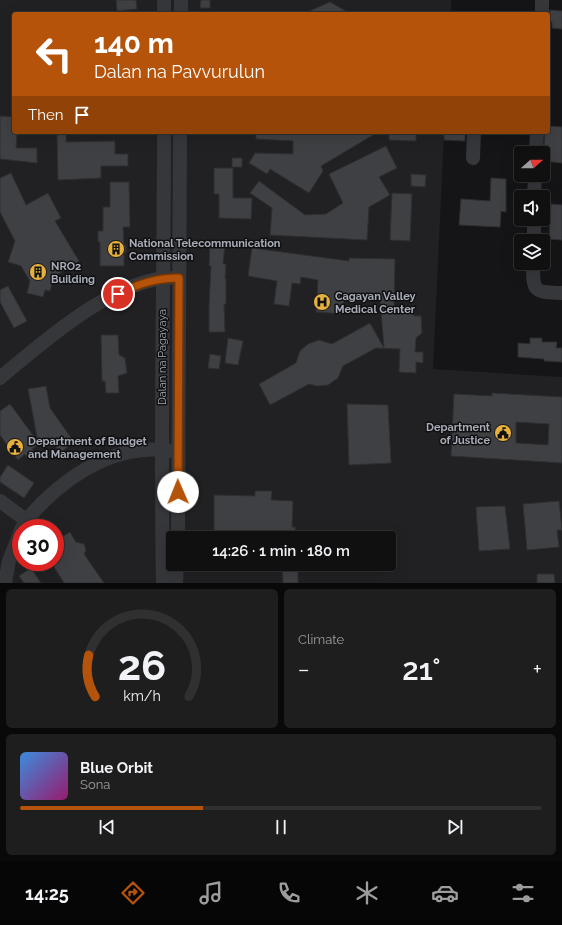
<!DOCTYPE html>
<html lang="en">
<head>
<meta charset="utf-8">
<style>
  :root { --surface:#101011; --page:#1e1e1f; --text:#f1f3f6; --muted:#9c9d9f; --line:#303031; --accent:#b45309 }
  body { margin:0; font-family:Raleway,sans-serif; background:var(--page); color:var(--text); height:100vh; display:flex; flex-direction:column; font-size:15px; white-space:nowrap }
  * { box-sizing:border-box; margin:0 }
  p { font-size:13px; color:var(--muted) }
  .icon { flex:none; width:22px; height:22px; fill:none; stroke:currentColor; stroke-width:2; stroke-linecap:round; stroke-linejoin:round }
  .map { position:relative; height:583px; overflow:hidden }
  .sheet { display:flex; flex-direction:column; gap:6px; padding:6px; background:#090909; flex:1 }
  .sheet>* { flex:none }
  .guide { position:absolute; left:12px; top:12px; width:538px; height:122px; border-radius:4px; box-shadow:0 4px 16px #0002,0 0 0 1px var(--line); background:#b45309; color:#fff; overflow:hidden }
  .needle { width:26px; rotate:69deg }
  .buttons { position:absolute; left:514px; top:146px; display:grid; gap:8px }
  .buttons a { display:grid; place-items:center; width:36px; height:36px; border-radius:4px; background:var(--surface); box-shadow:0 4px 16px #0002,0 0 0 1px var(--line); font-size:20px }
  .speed { position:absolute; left:12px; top:519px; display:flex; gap:8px; font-size:20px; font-weight:700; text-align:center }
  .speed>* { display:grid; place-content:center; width:52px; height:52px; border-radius:50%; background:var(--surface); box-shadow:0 4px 16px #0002,0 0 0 1px var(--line); line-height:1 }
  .speed .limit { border:6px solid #d22; background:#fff; color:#111 }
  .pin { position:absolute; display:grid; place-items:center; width:34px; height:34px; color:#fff; margin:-17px; border:2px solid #fff; border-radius:50%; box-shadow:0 1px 4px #0007 }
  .me { position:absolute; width:44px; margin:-22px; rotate:359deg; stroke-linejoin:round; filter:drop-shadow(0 0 3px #0008) }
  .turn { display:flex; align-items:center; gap:14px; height:84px; padding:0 16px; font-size:18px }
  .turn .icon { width:52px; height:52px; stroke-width:2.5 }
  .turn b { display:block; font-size:28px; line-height:34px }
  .then { display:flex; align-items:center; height:38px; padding:0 16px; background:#0003; gap:8px; font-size:15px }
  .big { font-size:30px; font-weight:600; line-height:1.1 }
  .sheet .card { flex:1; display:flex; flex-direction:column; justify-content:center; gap:6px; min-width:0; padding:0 14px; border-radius:6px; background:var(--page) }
  .sheet .dial { align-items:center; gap:0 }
  .dial svg { height:104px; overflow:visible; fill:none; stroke:var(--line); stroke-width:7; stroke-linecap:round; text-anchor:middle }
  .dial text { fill:var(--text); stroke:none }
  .song { display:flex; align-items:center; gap:12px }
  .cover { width:48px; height:48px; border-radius:6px; background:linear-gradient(135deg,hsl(210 70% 55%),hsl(320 70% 35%)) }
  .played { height:4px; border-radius:2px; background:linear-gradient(90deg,var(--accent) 35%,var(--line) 35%) }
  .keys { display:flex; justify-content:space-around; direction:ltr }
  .heat { display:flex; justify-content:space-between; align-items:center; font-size:22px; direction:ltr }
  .sheet .tiles { flex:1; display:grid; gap:6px; grid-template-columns:1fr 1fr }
  .card:last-child { grid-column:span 2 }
  .trip { position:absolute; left:166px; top:531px; width:230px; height:40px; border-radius:4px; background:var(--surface); box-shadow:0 4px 16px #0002,0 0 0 1px var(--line); font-weight:600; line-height:40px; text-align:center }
  .tabs { display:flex; height:64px; justify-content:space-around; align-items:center; background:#060607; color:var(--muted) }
  .tabs .icon { width:28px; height:28px }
  .tabs .selected { color:var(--accent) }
  .tabs b { font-size:18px; color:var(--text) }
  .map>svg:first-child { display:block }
  .built { fill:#212123; fill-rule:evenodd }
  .building { fill:#3f4043; stroke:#2f2f32; fill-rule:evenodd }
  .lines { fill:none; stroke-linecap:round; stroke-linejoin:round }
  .minor { stroke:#36373b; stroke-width:14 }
  .route-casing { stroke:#753606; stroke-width:10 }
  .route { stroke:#b45309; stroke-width:7 }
  .labels { text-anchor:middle; stroke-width:3; stroke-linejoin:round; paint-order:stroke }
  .poi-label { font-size:11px; font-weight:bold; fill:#a8acb6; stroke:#101012; text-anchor:start }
  .street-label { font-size:11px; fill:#a8acb6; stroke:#101012 }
</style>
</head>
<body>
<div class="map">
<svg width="562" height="583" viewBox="0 0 562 583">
  <rect width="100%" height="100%" fill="#151517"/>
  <path class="built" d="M0 0H451V14H14V132H444L433 369 562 377V583H0ZM21 528H55V562H21ZM173 538H389V564H173Z"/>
  <g class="building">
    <polygon points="116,0 136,0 137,9 117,11"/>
    <polygon points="201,0 210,0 210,8 200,8"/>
    <polygon points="330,2 351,14 303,14"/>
    <polygon points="550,10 562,11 562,29 552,28 552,22 548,21"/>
    <polygon points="0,116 14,117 14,132 17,132 16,148 37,148 37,163 0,159"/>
    <polygon points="548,126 562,127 562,163 543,161 545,132 548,132"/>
    <polygon points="256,132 378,132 321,166 323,171 309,193 270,169 267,174 249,163 255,153 293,154 293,141 256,139"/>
    <polygon points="389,132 416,132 416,141 389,140"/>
    <polygon points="444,132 465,132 465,141 444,140"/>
    <polygon points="66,134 66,142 115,141 115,154 128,154 128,166 101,166 101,178 58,180 57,135"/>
    <polygon points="386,146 397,168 379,177 390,195 369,207 367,240 270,235 272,208 250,193 259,181 305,215 326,214 343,203 329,174"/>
    <rect x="232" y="158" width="10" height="9"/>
    <polygon points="214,168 233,168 233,198 252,198 251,219 219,218 219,194 214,194"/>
    <polygon points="11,173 26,205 48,193 61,218 55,221 79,261 54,277 50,291 45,290 43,297 27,293 30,281 21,266 8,262 15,241 0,212 0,178"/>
    <polygon points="411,174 426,175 425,187 411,186"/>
    <polygon points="491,178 506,179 506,212 501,211 500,227 459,225 461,199 490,201"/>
    <polygon points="110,182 129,182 130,227 123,227 124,245 126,245 126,252 124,253 124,266 100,266 100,242 98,242 98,231 103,231 103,207 110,207"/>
    <polygon points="392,193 412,194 410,241 390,240"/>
    <polygon points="551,204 562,205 562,240 549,239"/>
    <polygon points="210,243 225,245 223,264 226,264 225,279 226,279 226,304 224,304 225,332 209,332 209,306 211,266 209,266"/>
    <polygon points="252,248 349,261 349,258 395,259 394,307 414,306 414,316 421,316 422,333 416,338 415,352 423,352 423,363 416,362 416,373 399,372 400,349 376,348 343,366 338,378 328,385 317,386 309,384 270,405 259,384 296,363 300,351 308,344 319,340 332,344 370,323 384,348 380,298 344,297 343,314 316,312 318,280 301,277 300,284 292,283 289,306 274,304 277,281 248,276"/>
    <polygon points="8,286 27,321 14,328 0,302 0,290"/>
    <polygon points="101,335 118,335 119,355 125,358 127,373 118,376 119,393 106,393 105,381 102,381"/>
    <polygon points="228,338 243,341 238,365 225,363"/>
    <polygon points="530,338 542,338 542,342 557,342 556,348 562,348 562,362 544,361 544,359 518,357 518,343 530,344"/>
    <polygon points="210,354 221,356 219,369 208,368"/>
    <polygon points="46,386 50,408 74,442 60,453 49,437 32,449 34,451 27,457 25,454 18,460 0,435 0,411 10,404 38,442 28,389"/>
    <path d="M492 393 562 397V463L451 456 454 394 492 396ZM516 422 549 424 548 445 516 443Z"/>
    <polygon points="347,404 388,405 391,463 349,465"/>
    <polygon points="8,465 34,483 24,498 0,482 0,477"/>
    <polygon points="255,491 272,491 271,500 293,501 292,527 295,527 296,538 214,538 214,495 255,496"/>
    <polygon points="559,501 562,530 557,530 559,547 527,550 523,504"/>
    <polygon points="505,506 510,549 479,551 476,507"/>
    <polygon points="70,532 76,542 84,544 86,550 84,554 104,583 64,583 51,562 55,562 55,541"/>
    <polygon points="282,564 298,564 298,583 283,583"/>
    <polygon points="31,568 41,583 24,583 19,576"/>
    <polygon points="537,574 554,574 555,583 537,583"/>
  </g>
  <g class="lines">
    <g class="minor">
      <polyline points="164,0 164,14"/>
      <polyline points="181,14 181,0"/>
      <polyline points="542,14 542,0"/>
      <polyline points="536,153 537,132"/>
      <polyline points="473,158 474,132"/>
      <polyline points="534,197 535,175"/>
      <polyline points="534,241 534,219"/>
      <path d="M533 263C533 292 533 292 562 293"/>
      <path d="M0 378C42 343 115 278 171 278"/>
      <polyline points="0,501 26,520"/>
      <path d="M22 528C27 517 35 511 43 502 77 469 122 443 171 451"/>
      <polyline points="178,538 180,132"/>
      <polyline points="5,583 9,561 21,530"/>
      <path d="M163 583C160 433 164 282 164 132"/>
      <polyline points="176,583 177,564"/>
    </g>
  </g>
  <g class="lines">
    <g class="route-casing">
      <path id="route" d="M118 294C138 284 156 278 179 278L178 492"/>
    </g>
    <use href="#route" class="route"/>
  </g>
  <defs>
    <g id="building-disc" transform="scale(0.9)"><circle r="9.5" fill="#e5b03e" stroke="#101012"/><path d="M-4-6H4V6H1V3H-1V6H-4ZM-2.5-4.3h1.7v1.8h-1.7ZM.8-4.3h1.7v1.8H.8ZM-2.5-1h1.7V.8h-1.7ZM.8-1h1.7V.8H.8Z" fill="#111"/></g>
    <g id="hospital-disc" transform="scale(0.9)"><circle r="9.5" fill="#e5b03e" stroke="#101012"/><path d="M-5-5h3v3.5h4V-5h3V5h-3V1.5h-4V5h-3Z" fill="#111"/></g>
    <g id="civic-disc" transform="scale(0.9)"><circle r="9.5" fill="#e5b03e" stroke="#101012"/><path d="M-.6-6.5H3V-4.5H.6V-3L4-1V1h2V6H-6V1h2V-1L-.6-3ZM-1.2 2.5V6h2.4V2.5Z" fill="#111"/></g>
  </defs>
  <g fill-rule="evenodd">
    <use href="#building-disc" x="116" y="249"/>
    <use href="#building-disc" x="38" y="272"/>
    <use href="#hospital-disc" x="322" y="302"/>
    <use href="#civic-disc" x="503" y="433"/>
    <use href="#civic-disc" x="15" y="447"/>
  </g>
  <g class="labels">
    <g class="poi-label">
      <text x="129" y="247">National Telecommunication<tspan x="129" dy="13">Commission</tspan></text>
      <text x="51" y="270">NRO2<tspan x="51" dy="13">Building</tspan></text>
      <text x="335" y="300">Cagayan Valley<tspan x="335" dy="13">Medical Center</tspan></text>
      <text x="490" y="431" text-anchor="end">Department<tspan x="490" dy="13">of Justice</tspan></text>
      <text x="28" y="445">Department of Budget<tspan x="28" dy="13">and Management</tspan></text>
    </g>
    <g class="street-label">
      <text transform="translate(162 357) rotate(-90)" y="4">Dalan na Pagayaya</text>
    </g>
  </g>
</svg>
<div class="buttons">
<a><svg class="needle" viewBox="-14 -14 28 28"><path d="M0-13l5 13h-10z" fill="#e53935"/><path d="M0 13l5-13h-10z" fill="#9c9d9f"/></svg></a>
<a><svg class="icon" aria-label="sound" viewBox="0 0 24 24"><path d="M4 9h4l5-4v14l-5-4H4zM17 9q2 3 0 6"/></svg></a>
<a><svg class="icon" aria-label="layers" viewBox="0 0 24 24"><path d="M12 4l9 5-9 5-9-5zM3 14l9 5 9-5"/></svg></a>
</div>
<div class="speed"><div class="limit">30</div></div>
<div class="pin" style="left:118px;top:294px;background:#d93025"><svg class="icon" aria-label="arrive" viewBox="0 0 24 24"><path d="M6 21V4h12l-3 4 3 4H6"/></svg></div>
<svg class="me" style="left:178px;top:492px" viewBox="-20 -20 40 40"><circle r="19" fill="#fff"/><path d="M0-13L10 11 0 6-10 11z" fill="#b45309"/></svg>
<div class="trip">14:26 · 1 min · 180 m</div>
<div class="guide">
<div class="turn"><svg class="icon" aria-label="left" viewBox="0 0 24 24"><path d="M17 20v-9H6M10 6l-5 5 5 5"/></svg><div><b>140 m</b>Dalan na Pavvurulun</div></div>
<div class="then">Then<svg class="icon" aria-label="arrive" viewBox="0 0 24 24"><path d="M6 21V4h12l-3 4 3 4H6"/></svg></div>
</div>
</div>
<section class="sheet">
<div class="tiles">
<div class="card dial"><svg viewBox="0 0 100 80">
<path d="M14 69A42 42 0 1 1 86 69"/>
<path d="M14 69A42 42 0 0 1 9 37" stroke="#b45309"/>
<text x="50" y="56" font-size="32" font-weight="700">26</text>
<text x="50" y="72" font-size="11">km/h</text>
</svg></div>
<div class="card"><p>Climate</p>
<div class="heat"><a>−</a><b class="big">21°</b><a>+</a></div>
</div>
<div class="card">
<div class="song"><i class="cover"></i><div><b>Blue Orbit</b><p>Sona</p></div></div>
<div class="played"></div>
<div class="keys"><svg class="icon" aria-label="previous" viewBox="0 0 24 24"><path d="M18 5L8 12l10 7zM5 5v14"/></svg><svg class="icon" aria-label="pause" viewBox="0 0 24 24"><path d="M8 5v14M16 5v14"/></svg><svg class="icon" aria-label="next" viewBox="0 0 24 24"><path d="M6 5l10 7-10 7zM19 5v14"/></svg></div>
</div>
</div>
</section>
<nav class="tabs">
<b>14:25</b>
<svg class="icon selected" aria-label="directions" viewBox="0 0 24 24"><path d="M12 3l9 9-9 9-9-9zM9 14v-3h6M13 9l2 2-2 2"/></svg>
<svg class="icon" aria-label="music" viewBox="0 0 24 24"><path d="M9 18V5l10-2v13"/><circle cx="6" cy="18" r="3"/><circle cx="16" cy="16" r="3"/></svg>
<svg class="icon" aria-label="phone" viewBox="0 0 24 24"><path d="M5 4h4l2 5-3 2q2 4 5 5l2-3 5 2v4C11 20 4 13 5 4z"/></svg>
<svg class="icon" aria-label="climate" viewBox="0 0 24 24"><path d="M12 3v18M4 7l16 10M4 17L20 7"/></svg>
<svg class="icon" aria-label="car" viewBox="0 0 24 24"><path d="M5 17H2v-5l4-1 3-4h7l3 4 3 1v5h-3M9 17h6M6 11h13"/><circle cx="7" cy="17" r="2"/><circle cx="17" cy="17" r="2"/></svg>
<svg class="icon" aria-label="filters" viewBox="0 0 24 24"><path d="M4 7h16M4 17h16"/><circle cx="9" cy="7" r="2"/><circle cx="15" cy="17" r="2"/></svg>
</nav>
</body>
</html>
